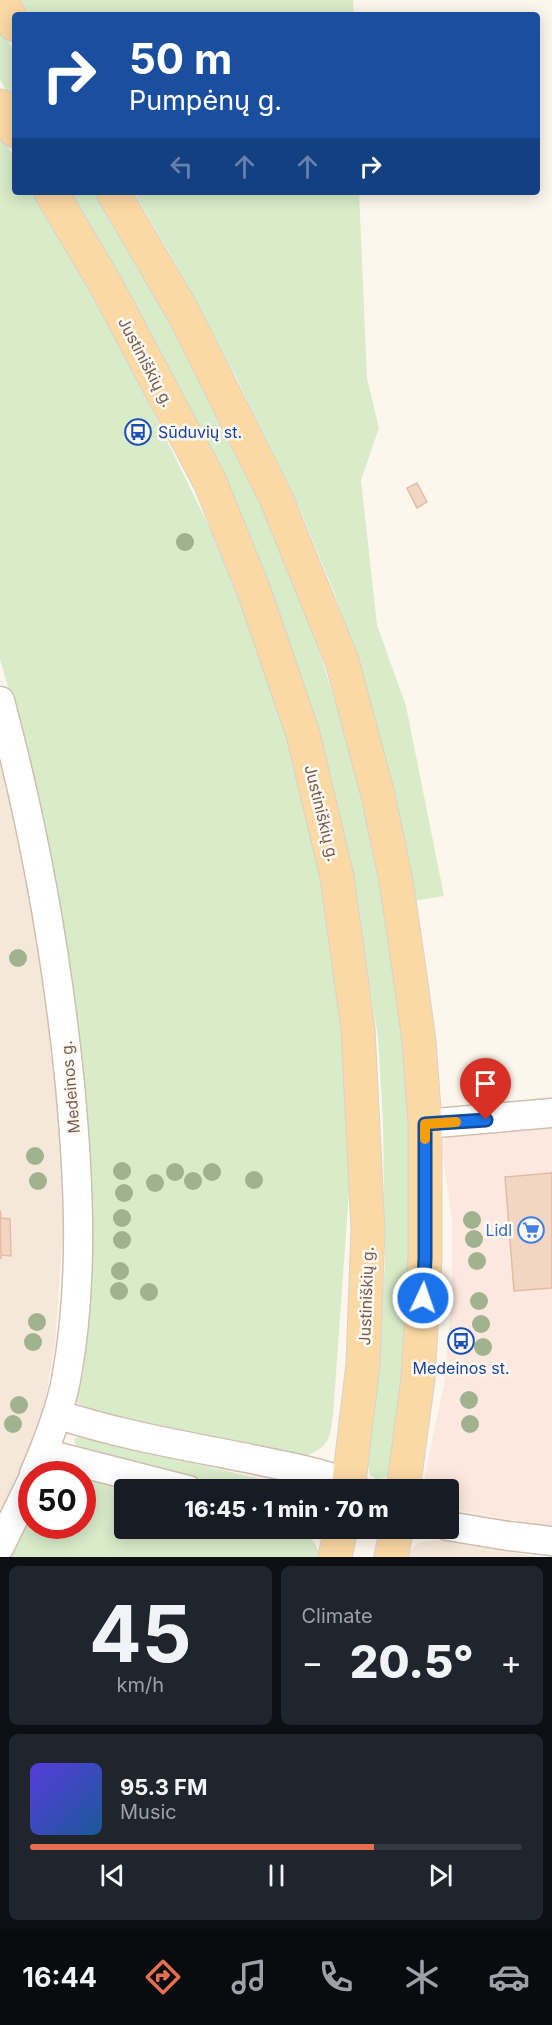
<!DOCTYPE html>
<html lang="en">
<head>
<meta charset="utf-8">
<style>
  :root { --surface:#171b24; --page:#20242c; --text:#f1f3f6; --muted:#9ea1a6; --line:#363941; --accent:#e76f51 }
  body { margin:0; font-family:Inter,sans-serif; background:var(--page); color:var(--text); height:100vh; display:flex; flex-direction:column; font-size:22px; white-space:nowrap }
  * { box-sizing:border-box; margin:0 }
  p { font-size:20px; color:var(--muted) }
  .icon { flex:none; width:33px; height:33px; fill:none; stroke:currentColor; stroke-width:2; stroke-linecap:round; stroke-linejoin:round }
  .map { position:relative; height:1557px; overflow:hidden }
  .side { display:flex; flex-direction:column; gap:9px; padding:9px; background:#0d0f14; flex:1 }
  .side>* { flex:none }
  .top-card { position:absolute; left:12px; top:12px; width:528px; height:183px; border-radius:6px; box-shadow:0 3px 15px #0003; background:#1a4fa0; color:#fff; overflow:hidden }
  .speed { position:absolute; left:18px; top:1461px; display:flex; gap:12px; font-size:30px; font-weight:700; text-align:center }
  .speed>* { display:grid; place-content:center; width:78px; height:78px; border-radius:50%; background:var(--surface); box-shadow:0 3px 15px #0003; line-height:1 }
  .speed .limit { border:9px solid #d22; background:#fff; color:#111 }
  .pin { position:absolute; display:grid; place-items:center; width:51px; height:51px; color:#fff; margin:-62px -26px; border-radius:50% 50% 50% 0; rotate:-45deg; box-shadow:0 0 6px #0007 }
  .pin .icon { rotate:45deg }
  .me { position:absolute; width:66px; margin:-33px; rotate:3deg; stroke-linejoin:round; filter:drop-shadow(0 0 4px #0008) }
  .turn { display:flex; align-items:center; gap:21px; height:126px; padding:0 18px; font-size:27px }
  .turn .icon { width:78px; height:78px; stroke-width:2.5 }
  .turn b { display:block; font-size:42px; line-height:51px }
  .lanes { display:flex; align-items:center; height:57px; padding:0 18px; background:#0003; justify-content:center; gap:30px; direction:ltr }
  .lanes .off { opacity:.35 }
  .big { font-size:45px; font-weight:800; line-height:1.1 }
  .side .tile { flex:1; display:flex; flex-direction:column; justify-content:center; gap:9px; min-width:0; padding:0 21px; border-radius:9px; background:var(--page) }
  .side .dial { align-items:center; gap:0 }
  .dial b { font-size:78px; line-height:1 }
  .song { display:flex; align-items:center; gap:18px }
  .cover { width:72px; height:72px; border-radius:9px; background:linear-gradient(135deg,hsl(250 70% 55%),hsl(210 70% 35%)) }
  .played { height:6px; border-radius:3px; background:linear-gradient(90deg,var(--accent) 70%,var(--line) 70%) }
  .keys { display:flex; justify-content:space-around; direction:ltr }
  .heat { display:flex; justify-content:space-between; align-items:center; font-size:33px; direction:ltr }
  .side .tiles { flex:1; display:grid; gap:9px; grid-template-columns:1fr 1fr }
  .tile:last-child { grid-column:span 2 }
  .trip { position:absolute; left:114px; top:1479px; width:345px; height:60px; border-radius:6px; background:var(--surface); box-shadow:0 3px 15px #0003; font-weight:800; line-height:60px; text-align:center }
  .tabs { display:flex; height:96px; justify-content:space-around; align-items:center; background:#090b0e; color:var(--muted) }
  .tabs .icon { width:42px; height:42px }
  .tabs .active { color:var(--accent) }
  .tabs b { font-size:27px; color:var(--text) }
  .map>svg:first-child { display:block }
  .residential { fill:#f5e8da }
  .commercial { fill:#fde8e0 }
  .green { fill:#d8ecc9 }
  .building { fill:#f3d5c3; stroke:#e6bba3; stroke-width:1.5 }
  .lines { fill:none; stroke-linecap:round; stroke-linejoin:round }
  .minor-casing { stroke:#d1beb0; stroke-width:31 }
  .major-casing { stroke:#dad1cd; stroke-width:35 }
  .minor { stroke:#fff; stroke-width:28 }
  .major { stroke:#fbd9a5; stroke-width:33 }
  .tree { fill:#a0b28e }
  .route-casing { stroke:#114b97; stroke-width:15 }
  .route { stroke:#1a73e8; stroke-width:10 }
  .slow { stroke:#f59e0b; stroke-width:10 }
  .labels { text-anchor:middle; stroke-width:5; stroke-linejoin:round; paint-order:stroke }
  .street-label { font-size:16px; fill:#7a5c4d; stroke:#fffaf3 }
  .transit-label { font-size:16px; fill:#164399; stroke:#fffaf3; text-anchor:start }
  .shop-label { font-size:16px; fill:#366cbe; stroke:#fffaf3; text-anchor:end }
</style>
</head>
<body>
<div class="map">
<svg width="552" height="1557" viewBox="0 0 552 1557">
  <rect width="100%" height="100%" fill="#fdf6ec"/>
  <g class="residential">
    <polygon points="0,742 32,896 62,1119 64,1214 55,1345 45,1401 31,1450 0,1522"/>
    <polygon points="440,1540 538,1557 551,1557 407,1557 409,1551 420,1542"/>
  </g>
  <polygon class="commercial" points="552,1124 552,1527 449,1509 448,1490 426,1490 425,1473 444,1385 452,1295 452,1221 442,1148 444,1140 455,1134"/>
  <g class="green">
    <polygon points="21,0 353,0 354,15 30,15"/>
    <polygon points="0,28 15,53 15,105 0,80"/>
    <path d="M0 134 15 159V192H34L103 310 224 557 261 647 288 736 332 920 351 1093 349 1191 333 1416C332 1423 331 1432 328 1439 321 1454 300 1458 286 1458L85 1409 77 1402 74 1393 87 1306 16 713 0 660Z"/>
    <polygon points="66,192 98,192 218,407 305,603 355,768 376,858 389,933 409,1093 411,1294 394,1471 385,1478 376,1479 370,1475 368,1465 377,1382 385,1262 383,1122 378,1037 361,933 325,770"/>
    <polygon points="134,192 359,192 367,378 379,428 361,480 377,625 406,706 444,896 413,901 363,675 334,592 301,512 238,381 174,261"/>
    <polygon points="80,1436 302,1489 244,1489 77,1449 74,1439"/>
    <path d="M83 1478 131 1489 124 1490V1528L296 1529C308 1533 318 1544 320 1557H9L31 1517 32 1526H82Z"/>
  </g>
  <g class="building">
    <polygon points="417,483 427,502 417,508 407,488"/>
    <polygon points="552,1173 552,1288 514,1291 505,1177"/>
    <polygon points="0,1210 1,1218 10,1219 11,1256 1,1255 1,1259"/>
  </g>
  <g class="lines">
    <g class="minor-casing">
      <g id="minor">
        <path d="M0 701C34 827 57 955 70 1085 79 1182 84 1283 66 1380 60 1412 47 1444 34 1474"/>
        <polyline points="425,1124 552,1113"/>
        <path d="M57 1414C122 1436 194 1447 261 1461 289 1467 335 1474 357 1490"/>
        <polyline points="43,1453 188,1490"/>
        <polyline points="448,1526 508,1536 552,1541"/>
        <polyline points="0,1546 32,1481"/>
      </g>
    </g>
    <g class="major-casing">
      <g id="major">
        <polyline points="1,0 15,25"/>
        <polyline points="0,106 15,131"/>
        <polyline points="51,192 107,287 210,482 254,591 303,734 337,877 358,1029 368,1229 363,1364 348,1490"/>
        <polyline points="113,192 184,314 276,498 342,661 378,795 396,881 409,969 419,1041 425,1124 425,1258 418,1379 403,1490"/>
        <polyline points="335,1557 341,1528"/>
        <polyline points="391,1557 397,1528"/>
      </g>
    </g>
    <use href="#minor" class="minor"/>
    <use href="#major" class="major"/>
  </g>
  <g class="tree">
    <circle cx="185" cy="542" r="9"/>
    <circle cx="18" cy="958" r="9"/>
    <circle cx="35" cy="1156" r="9"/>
    <circle cx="122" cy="1171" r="9"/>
    <circle cx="175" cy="1172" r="9"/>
    <circle cx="212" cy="1172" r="9"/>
    <circle cx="254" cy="1180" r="9"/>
    <circle cx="38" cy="1181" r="9"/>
    <circle cx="193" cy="1181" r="9"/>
    <circle cx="155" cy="1183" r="9"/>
    <circle cx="124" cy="1193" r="9"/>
    <circle cx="122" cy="1218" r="9"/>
    <circle cx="472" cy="1220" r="9"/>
    <circle cx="474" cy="1239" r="9"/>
    <circle cx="122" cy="1240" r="9"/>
    <circle cx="477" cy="1261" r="9"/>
    <circle cx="120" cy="1271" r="9"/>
    <circle cx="119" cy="1291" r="9"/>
    <circle cx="149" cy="1292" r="9"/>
    <circle cx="479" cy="1301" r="9"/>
    <circle cx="37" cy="1322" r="9"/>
    <circle cx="481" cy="1324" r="9"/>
    <circle cx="33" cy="1342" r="9"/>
    <circle cx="483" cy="1347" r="9"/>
    <circle cx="469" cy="1400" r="9"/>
    <circle cx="19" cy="1405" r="9"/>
    <circle cx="13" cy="1424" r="9"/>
    <circle cx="470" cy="1424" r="9"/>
  </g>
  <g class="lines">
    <g class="route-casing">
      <polyline id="route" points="423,1298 425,1258 425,1124 486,1120"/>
    </g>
    <use href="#route" class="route"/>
    <polyline class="slow" points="425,1139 425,1124 456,1122"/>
  </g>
  <defs>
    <g id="bus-ring" transform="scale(1.35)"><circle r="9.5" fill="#fffaf3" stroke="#1a4fb4" stroke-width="1.5"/><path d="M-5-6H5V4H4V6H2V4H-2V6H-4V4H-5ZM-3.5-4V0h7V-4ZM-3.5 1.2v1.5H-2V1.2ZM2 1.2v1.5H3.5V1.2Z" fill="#1a4fb4"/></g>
    <g id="supermarket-ring" transform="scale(1.35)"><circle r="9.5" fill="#fffaf3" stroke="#3f7fe0" stroke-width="1.5"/><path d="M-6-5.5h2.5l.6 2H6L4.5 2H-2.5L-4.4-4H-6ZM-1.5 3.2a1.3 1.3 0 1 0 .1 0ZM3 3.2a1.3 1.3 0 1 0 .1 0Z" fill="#3f7fe0"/></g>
  </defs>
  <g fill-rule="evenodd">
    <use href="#bus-ring" x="138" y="432"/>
    <use href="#supermarket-ring" x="531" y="1230"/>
    <use href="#bus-ring" x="461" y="1341"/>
  </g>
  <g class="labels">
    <g class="street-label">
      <text transform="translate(146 362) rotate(62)" y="6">Justiniškių g.</text>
      <text transform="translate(322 813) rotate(76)" y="6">Justiniškių g.</text>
      <text transform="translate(70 1087) rotate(-95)" y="6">Medeinos g.</text>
      <text transform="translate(366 1296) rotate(-88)" y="6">Justiniškių g.</text>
    </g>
    <g class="transit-label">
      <text x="158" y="438">Sūduvių st.</text>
      <text x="461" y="1374" text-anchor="middle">Medeinos st.</text>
    </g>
    <g class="shop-label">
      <text x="512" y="1236">Lidl</text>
    </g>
  </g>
</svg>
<div class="speed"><div class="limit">50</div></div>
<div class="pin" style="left:486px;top:1120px;background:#d93025"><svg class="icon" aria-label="arrive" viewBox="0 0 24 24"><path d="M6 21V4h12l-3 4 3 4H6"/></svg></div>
<svg class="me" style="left:423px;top:1298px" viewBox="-20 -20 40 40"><circle r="17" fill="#1a73e8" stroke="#fff" stroke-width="3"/><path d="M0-11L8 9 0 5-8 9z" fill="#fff"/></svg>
<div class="trip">16:45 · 1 min · 70 m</div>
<div class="top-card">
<div class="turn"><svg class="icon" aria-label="right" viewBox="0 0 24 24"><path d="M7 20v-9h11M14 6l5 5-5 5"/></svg><div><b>50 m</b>Pumpėnų g.</div></div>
<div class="lanes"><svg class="icon off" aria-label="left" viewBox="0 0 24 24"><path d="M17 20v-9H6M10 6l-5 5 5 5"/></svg><svg class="icon off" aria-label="ahead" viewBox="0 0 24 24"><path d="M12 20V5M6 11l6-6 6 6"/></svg><svg class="icon off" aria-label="ahead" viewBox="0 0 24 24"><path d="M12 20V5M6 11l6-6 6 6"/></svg><svg class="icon" aria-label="right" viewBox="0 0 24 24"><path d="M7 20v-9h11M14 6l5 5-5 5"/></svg></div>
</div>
</div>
<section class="side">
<div class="tiles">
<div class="tile dial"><b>45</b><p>km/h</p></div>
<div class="tile"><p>Climate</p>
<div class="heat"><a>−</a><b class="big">20.5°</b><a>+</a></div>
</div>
<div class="tile">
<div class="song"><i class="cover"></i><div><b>95.3 FM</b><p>Music</p></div></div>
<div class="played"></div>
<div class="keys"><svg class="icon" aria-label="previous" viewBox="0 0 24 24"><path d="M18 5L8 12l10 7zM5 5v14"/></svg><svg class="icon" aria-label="pause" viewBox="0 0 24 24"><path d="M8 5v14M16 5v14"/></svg><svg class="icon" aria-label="next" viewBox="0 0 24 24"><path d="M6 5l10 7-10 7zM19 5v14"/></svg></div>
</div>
</div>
</section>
<nav class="tabs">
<b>16:44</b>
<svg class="icon active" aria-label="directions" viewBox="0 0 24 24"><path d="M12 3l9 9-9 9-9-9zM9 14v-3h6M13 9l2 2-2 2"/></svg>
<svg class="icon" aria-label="music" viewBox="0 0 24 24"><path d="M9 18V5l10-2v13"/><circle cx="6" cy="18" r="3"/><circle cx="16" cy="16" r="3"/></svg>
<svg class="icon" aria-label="phone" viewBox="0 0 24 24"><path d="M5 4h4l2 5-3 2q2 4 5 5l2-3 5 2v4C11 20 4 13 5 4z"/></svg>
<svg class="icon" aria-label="climate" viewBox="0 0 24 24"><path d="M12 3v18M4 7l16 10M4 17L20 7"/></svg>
<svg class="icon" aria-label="car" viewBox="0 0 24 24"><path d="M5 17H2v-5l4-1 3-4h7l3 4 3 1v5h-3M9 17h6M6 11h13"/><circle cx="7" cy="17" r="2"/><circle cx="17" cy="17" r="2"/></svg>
</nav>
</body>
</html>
